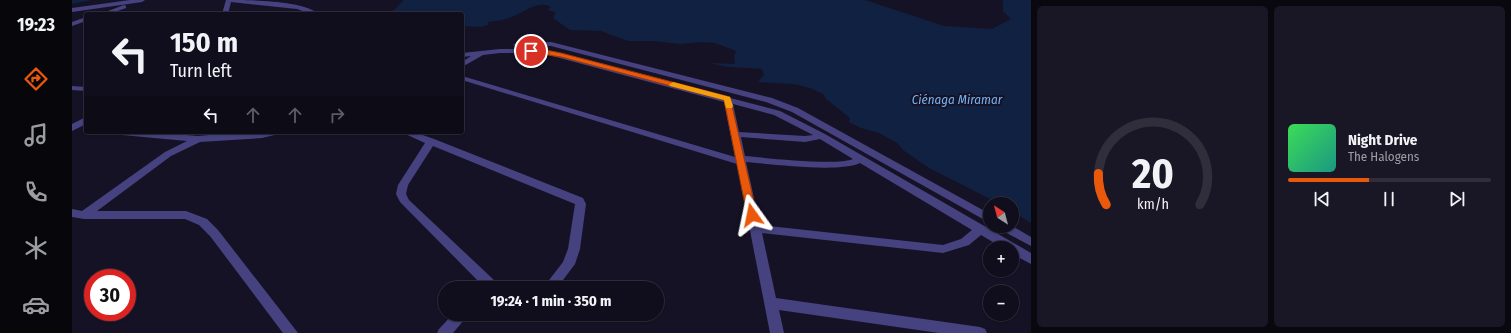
<!DOCTYPE html>
<html lang="en">
<head>
<meta charset="utf-8">
<style>
  :root { --surface:#100e1c; --page:#191725; --text:#f1f3f6; --muted:#9c9ca3; --line:#302e3b; --accent:#ea580c }
  body { margin:0; font-family:"Fira Sans Condensed",sans-serif; background:var(--page); color:var(--text); height:100vh; display:flex; flex-direction:column; font-size:15px; white-space:nowrap }
  * { box-sizing:border-box; margin:0 }
  p { font-size:13px; color:var(--muted) }
  .icon { flex:none; width:22px; height:22px; fill:none; stroke:currentColor; stroke-width:2; stroke-linecap:round; stroke-linejoin:round }
  .map { position:relative; flex:1; overflow:hidden }
  .details { display:flex; flex-direction:column; gap:6px; padding:6px; background:#09080f; width:480px }
  .details>* { flex:none }
  .hud { position:absolute; left:12px; top:12px; width:380px; height:122px; border-radius:4px; box-shadow:0 1px 3px #0004,0 0 0 1px var(--line); background:#100e1c; color:var(--text); overflow:hidden }
  .needle { width:26px; rotate:324deg }
  .controls { position:absolute; left:911px; top:197px; display:grid; gap:8px }
  .controls a { display:grid; place-items:center; width:36px; height:36px; border-radius:50%; background:var(--surface); box-shadow:0 1px 3px #0004,0 0 0 1px var(--line); font-size:20px }
  .speed { position:absolute; left:12px; top:269px; display:flex; gap:8px; font-size:20px; font-weight:700; text-align:center }
  .speed>* { display:grid; place-content:center; width:52px; height:52px; border-radius:50%; background:var(--surface); box-shadow:0 1px 3px #0004,0 0 0 1px var(--line); line-height:1 }
  .speed .limit { border:6px solid #d22; background:#fff; color:#111 }
  .pin { position:absolute; display:grid; place-items:center; width:34px; height:34px; color:#fff; margin:-17px; border:2px solid #fff; border-radius:50%; box-shadow:0 1px 4px #0007 }
  .me { position:absolute; width:44px; margin:-22px; rotate:348deg; stroke-linejoin:round; filter:drop-shadow(0 0 3px #0008) }
  .turn { display:flex; align-items:center; gap:14px; height:84px; padding:0 20px; font-size:18px }
  .turn .icon { width:52px; height:52px; stroke-width:2.5 }
  .turn b { display:block; font-size:28px; line-height:34px }
  .lanes { display:flex; align-items:center; height:38px; padding:0 20px; background:#0003; justify-content:center; gap:20px; direction:ltr }
  .lanes .off { opacity:.35 }
  .details .widget { flex:1; display:flex; flex-direction:column; justify-content:center; gap:6px; min-width:0; padding:0 14px; border-radius:6px; background:var(--page) }
  .details .dial { align-items:center; gap:0 }
  .dial svg { height:104px; overflow:visible; fill:none; stroke:var(--line); stroke-width:7; stroke-linecap:round; text-anchor:middle }
  .dial text { fill:var(--text); stroke:none }
  .song { display:flex; align-items:center; gap:12px }
  .cover { width:48px; height:48px; border-radius:6px; background:linear-gradient(135deg,hsl(130 70% 55%),hsl(170 70% 35%)) }
  .played { height:4px; border-radius:2px; background:linear-gradient(90deg,var(--accent) 40%,var(--line) 40%) }
  .keys { display:flex; justify-content:space-around; direction:ltr }
  .details .tiles { flex:1; display:grid; gap:6px; grid-template-columns:repeat(2,1fr) }
  .trip { position:absolute; left:366px; top:281px; width:226px; height:40px; border-radius:20px; background:var(--surface); box-shadow:0 1px 3px #0004,0 0 0 1px var(--line); font-weight:700; line-height:40px; text-align:center }
  main { display:flex; flex:1; min-height:0 }
  .tab-bar { display:flex; flex-direction:column; width:72px; justify-content:space-around; align-items:center; background:#06060b; color:var(--muted) }
  .tab-bar .icon { width:28px; height:28px }
  .tab-bar .selected { color:var(--accent) }
  .tab-bar b { font-size:18px; color:var(--text) }
  .map>svg:first-child { display:block }
  .water { fill:#102141 }
  .lines { fill:none; stroke-linecap:round; stroke-linejoin:round }
  .canal { fill:#102141; fill-rule:evenodd }
  .street { fill:#464280; fill-rule:evenodd }
  .route { fill:#ea580c; stroke:#983908 }
  .slow { fill:#f59e0b }
  .labels { text-anchor:middle; stroke-width:4; stroke-linejoin:round; paint-order:stroke }
  .water-label { font-size:13px; font-style:italic; fill:#74b3f1; stroke:#161226 }
</style>
</head>
<body>
<main>
<nav class="tab-bar">
<b>19:23</b>
<svg class="icon selected" aria-label="directions" viewBox="0 0 24 24"><path d="M12 3l9 9-9 9-9-9zM9 14v-3h6M13 9l2 2-2 2"/></svg>
<svg class="icon" aria-label="music" viewBox="0 0 24 24"><path d="M9 18V5l10-2v13"/><circle cx="6" cy="18" r="3"/><circle cx="16" cy="16" r="3"/></svg>
<svg class="icon" aria-label="phone" viewBox="0 0 24 24"><path d="M5 4h4l2 5-3 2q2 4 5 5l2-3 5 2v4C11 20 4 13 5 4z"/></svg>
<svg class="icon" aria-label="climate" viewBox="0 0 24 24"><path d="M12 3v18M4 7l16 10M4 17L20 7"/></svg>
<svg class="icon" aria-label="car" viewBox="0 0 24 24"><path d="M5 17H2v-5l4-1 3-4h7l3 4 3 1v5h-3M9 17h6M6 11h13"/><circle cx="7" cy="17" r="2"/><circle cx="17" cy="17" r="2"/></svg>
</nav>
<div class="map">
<svg width="959" height="333" viewBox="0 0 959 333">
  <rect width="100%" height="100%" fill="#161226"/>
  <path class="water" d="M332 0H793L872 26 920 29 939 19 931 11V0H959V223L940 211V204H928L857 168 831 150 825 143 807 133 789 128 777 122 778 118 754 99 751 94 738 88 722 84 686 82 692 75 690 69C671 67 658 69 639 63L663 64 662 57 664 51 643 43 630 42 608 44 582 41H556L529 31 498 30 481 18 484 12 475 10 479 7C466 0 454 11 442 16 434 20 425 21 416 22V25L408 27 390 26V14H315L323 9Z"/>
  <g class="lines">
    <polygon class="canal" points="0,0 19,0 0,4"/>
    <g class="street">
      <polygon points="58,0 73,0 70,2 0,12 0,8"/>
      <path d="M154 0C177 0 230 0 247 14H239L225 9 159 2 156 14H150Z"/>
      <polygon points="52,5 54,6 54,8 37,14 28,14"/>
      <polygon points="14,17 14,21 0,26 0,22"/>
      <polygon points="479,42 700,98 726,108 918,214 918,223 720,112 694,102 479,46 444,47 441,45 444,43"/>
      <path d="M428 49H469L708 111 753 134 959 253V264L940 254V248H931L909 235 897 245 871 253 690 233 704 298 908 327 913 329 915 333H867L707 310 712 333H698L665 164 390 80V76L663 157 652 102 469 53H428L411 55 390 67V62L399 56 390 57V53ZM661 104 702 115 741 135 733 136 667 132ZM669 137 733 142 748 139 781 159C765 166 694 158 673 156ZM674 162C701 164 767 173 788 163L900 230 889 239 871 245 688 225Z"/>
      <polygon points="0,86 14,87 14,91 0,90"/>
      <polygon points="14,117 14,124 0,131 0,124"/>
      <polygon points="45,132 80,132 126,136 148,134 151,132 161,132 159,134 209,132 207,134 190,138 128,142 99,156 25,211 114,211 135,219 146,230 226,333 211,333 138,236 127,225 113,219 12,219 0,217 0,209 10,211 93,152 115,141 50,135"/>
      <polygon points="329,132 342,132 362,139 511,198 514,204 508,249 503,264 485,288 471,288 491,262 496,249 503,204 361,146 336,185 334,194 337,200 423,281 424,285 423,288 413,288 328,202 324,194 326,185 353,143"/>
      <polygon points="925,226 940,226 959,237 959,246 927,229"/>
      <polygon points="381,314 397,314 381,333 365,333 367,329"/>
    </g>
  </g>
  <polygon class="route" points="457,49 469,49 489,53 658,97 685,215 684,217 676,217 675,215 652,100 489,57 457,52"/>
  <polygon class="slow" points="601,82 658,97 661,106 660,108 654,108 652,100 598,86 597,85"/>
  <g class="labels">
    <g class="water-label">
      <text x="885" y="104">Ciénaga Miramar</text>
    </g>
  </g>
</svg>
<div class="controls">
<a><svg class="needle" viewBox="-14 -14 28 28"><path d="M0-13l5 13h-10z" fill="#e53935"/><path d="M0 13l5-13h-10z" fill="#9c9ca3"/></svg></a>
<a>+</a>
<a>−</a>
</div>
<div class="speed"><div class="limit">30</div></div>
<div class="pin" style="left:459px;top:51px;background:#d93025"><svg class="icon" aria-label="arrive" viewBox="0 0 24 24"><path d="M6 21V4h12l-3 4 3 4H6"/></svg></div>
<svg class="me" style="left:680px;top:215px" viewBox="-20 -20 40 40"><path d="M0-17L14 15 0 8-14 15z" fill="#ea580c" stroke="#fff" stroke-width="4"/></svg>
<div class="trip">19:24 · 1 min · 350 m</div>
<div class="hud">
<div class="turn"><svg class="icon" aria-label="left" viewBox="0 0 24 24"><path d="M17 20v-9H6M10 6l-5 5 5 5"/></svg><div><b>150 m</b>Turn left</div></div>
<div class="lanes"><svg class="icon" aria-label="left" viewBox="0 0 24 24"><path d="M17 20v-9H6M10 6l-5 5 5 5"/></svg><svg class="icon off" aria-label="ahead" viewBox="0 0 24 24"><path d="M12 20V5M6 11l6-6 6 6"/></svg><svg class="icon off" aria-label="ahead" viewBox="0 0 24 24"><path d="M12 20V5M6 11l6-6 6 6"/></svg><svg class="icon off" aria-label="right" viewBox="0 0 24 24"><path d="M7 20v-9h11M14 6l5 5-5 5"/></svg></div>
</div>
</div>
<section class="details">
<div class="tiles">
<div class="widget dial"><svg viewBox="0 0 100 80">
<path d="M14 69A42 42 0 1 1 86 69"/>
<path d="M14 69A42 42 0 0 1 8 45" stroke="#ea580c"/>
<text x="50" y="56" font-size="32" font-weight="700">20</text>
<text x="50" y="72" font-size="11">km/h</text>
</svg></div>
<div class="widget">
<div class="song"><i class="cover"></i><div><b>Night Drive</b><p>The Halogens</p></div></div>
<div class="played"></div>
<div class="keys"><svg class="icon" aria-label="previous" viewBox="0 0 24 24"><path d="M18 5L8 12l10 7zM5 5v14"/></svg><svg class="icon" aria-label="pause" viewBox="0 0 24 24"><path d="M8 5v14M16 5v14"/></svg><svg class="icon" aria-label="next" viewBox="0 0 24 24"><path d="M6 5l10 7-10 7zM19 5v14"/></svg></div>
</div>
</div>
</section>
</main>
</body>
</html>
